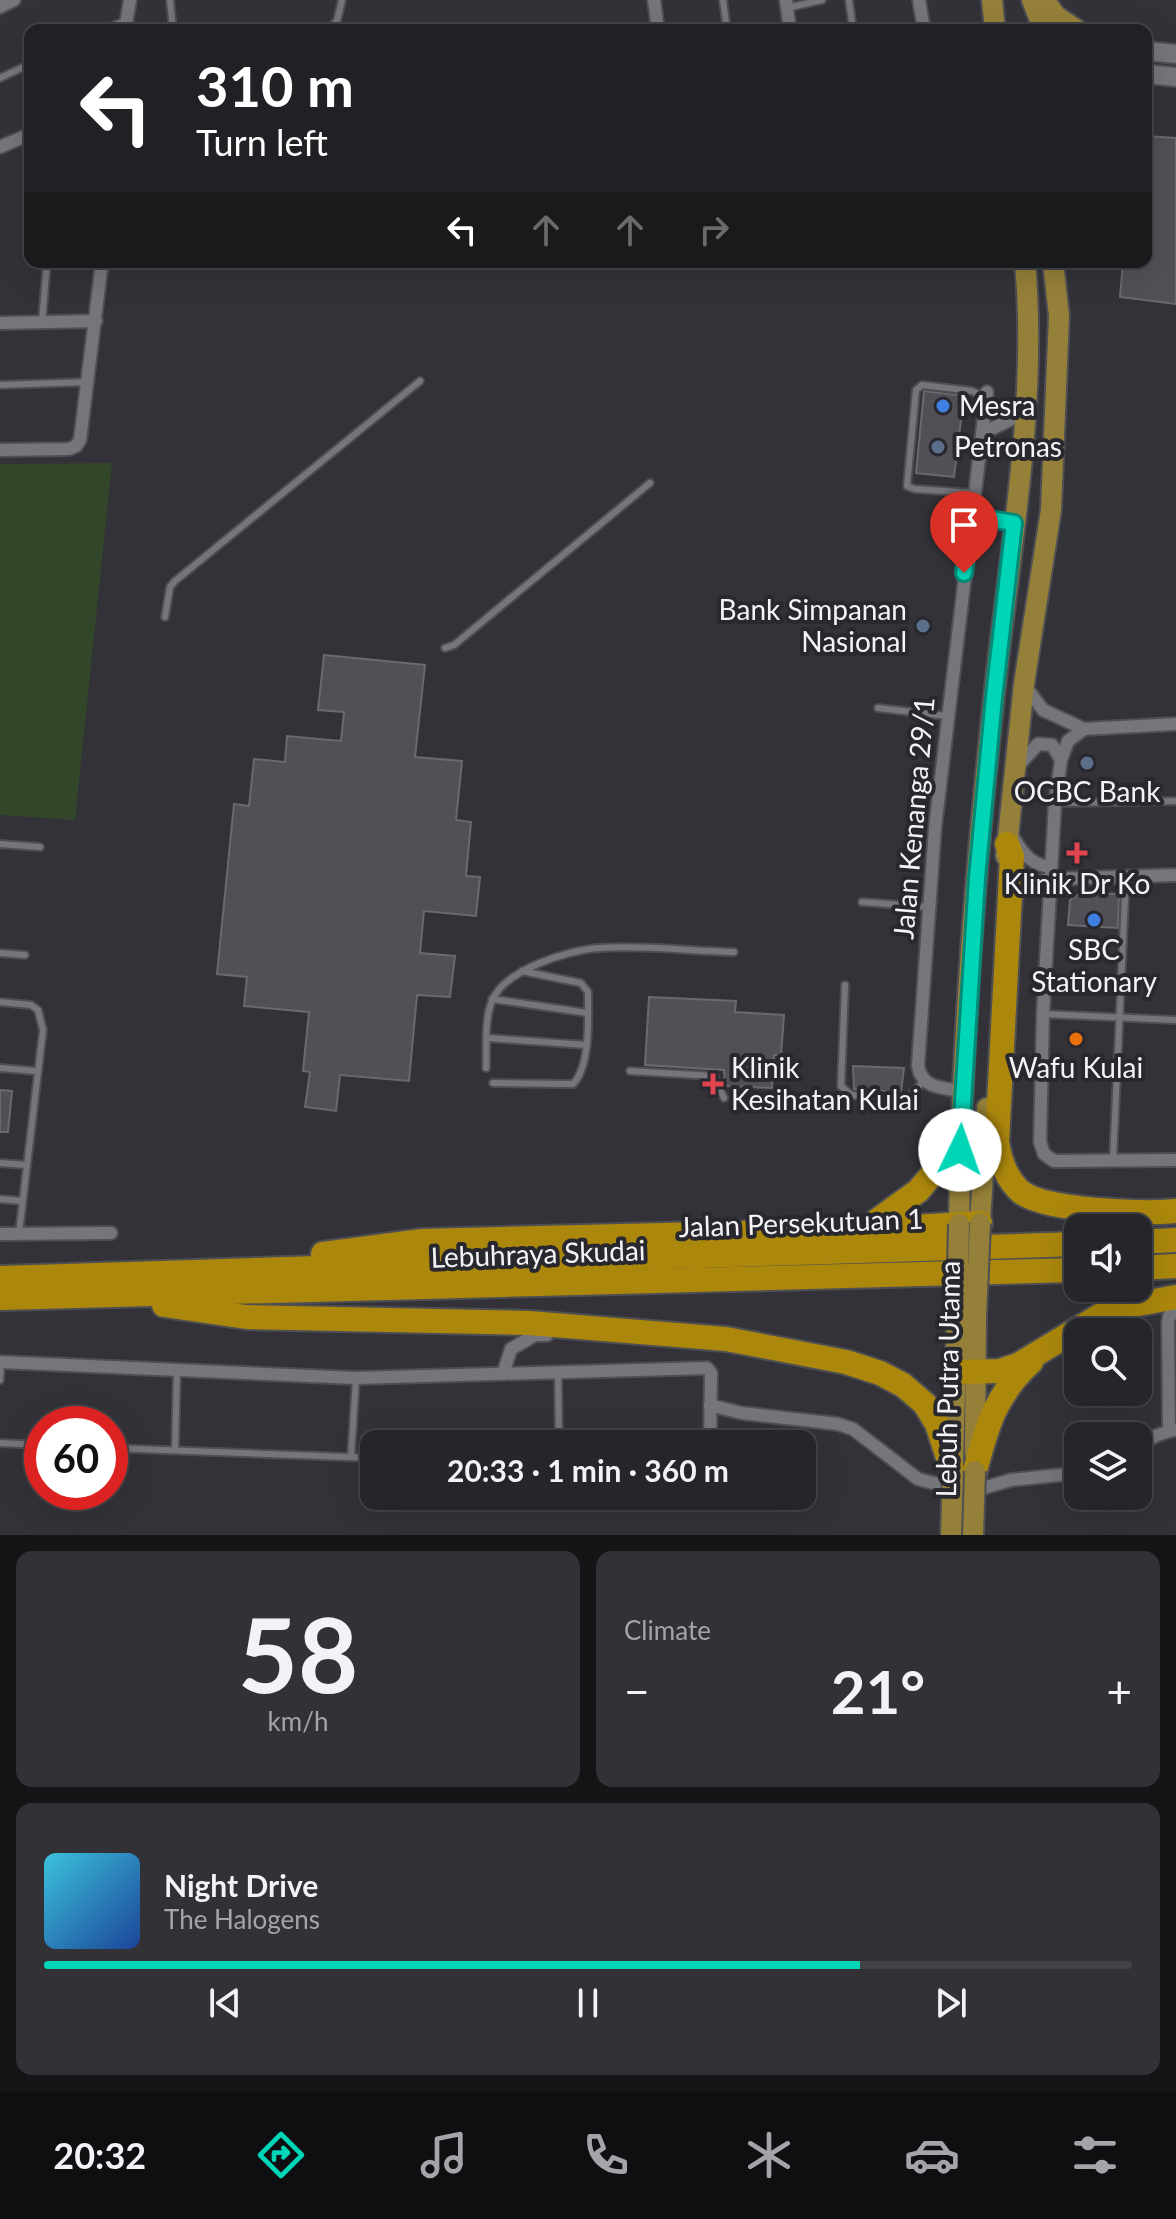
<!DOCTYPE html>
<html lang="en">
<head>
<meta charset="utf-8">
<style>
  :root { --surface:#26262a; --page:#323236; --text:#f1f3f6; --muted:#a4a5a8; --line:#424347; --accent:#00d5b7 }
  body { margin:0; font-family:Lato,sans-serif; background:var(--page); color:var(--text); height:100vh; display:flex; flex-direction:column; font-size:30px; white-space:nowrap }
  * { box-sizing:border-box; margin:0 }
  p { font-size:26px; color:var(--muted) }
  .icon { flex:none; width:44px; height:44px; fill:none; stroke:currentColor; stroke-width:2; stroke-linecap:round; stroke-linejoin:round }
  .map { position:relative; height:1535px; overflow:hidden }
  .details { display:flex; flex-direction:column; gap:16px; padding:16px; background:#151517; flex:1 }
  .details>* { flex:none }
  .banner { position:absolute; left:24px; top:24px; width:1128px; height:244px; border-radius:16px; box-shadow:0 8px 32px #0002,0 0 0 2px var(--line); background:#202124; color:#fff; overflow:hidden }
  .buttons { position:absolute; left:1064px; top:1214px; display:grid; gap:16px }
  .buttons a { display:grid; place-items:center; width:88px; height:88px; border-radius:16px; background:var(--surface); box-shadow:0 8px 32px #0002,0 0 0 2px var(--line); font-size:40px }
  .speed { position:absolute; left:24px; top:1406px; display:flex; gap:16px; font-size:40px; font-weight:700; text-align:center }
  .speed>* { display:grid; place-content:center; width:104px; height:104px; border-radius:50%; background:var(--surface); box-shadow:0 8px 32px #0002,0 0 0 2px var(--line); line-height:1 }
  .speed .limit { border:12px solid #d22; background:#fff; color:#111 }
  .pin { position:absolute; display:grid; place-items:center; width:68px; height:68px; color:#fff; margin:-82px -34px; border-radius:50% 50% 50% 0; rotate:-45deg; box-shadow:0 0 8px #0007 }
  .pin .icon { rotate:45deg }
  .me { position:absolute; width:88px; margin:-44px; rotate:3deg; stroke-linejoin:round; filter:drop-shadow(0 0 6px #0008) }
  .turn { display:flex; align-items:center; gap:28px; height:168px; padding:0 40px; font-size:36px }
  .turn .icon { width:104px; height:104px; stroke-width:2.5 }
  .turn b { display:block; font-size:56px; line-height:68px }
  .lanes { display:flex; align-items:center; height:76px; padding:0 40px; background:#0003; justify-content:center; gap:40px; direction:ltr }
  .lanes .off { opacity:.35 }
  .big { font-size:60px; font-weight:700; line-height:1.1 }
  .details .card { flex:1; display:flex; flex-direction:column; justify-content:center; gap:12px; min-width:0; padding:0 28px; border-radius:16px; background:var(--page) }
  .details .dial { align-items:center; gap:0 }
  .dial b { font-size:104px; line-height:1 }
  .song { display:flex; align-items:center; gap:24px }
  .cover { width:96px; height:96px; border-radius:12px; background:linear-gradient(135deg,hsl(190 70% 55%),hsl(220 70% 35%)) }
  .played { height:8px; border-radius:4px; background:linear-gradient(90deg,var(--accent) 75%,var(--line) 75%) }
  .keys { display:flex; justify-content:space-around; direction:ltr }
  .heat { display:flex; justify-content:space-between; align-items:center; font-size:44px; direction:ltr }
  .details .tiles { flex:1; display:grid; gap:16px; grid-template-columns:1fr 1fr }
  .card:last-child { grid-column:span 2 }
  .trip { position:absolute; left:360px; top:1430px; width:456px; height:80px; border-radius:16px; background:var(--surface); box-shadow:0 8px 32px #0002,0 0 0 2px var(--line); font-weight:700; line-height:80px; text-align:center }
  .menu { display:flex; height:128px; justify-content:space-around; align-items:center; background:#0f0f11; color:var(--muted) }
  .menu .icon { width:56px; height:56px }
  .menu .on { color:var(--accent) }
  .menu b { font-size:36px; color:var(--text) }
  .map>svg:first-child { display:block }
  .green { fill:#324629 }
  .building { fill:#515057; stroke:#696970; stroke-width:2 }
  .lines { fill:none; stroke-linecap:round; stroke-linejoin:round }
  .lane-casing { stroke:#4e4e53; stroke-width:10 }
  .street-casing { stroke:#4e4e53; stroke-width:16 }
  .secondary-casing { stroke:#4e4e53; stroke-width:22 }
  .primary-casing { stroke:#4e4e53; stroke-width:24 }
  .highway-casing { stroke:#4e4e53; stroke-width:28 }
  .lane { stroke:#75757c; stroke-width:6 }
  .street { stroke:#75757c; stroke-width:12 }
  .secondary { stroke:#75757c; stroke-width:18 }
  .primary { stroke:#958039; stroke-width:20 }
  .highway { stroke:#ab870c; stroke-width:24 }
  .primary-bridge-casing { stroke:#4e4e53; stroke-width:24; stroke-linecap:butt }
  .primary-bridge { stroke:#958039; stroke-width:20 }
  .route-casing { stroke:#008a77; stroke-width:20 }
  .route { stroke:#00d5b7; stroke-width:14 }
  .shop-dot { fill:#3f7fe0; stroke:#28282e; stroke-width:3 }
  .service-dot { fill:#5c6f8a; stroke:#28282e; stroke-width:3 }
  .health-dot { fill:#e0444e; stroke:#28282e; stroke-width:3 }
  .food-dot { fill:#e8710a; stroke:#28282e; stroke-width:3 }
  .labels { text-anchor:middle; stroke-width:8; stroke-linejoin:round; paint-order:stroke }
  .poi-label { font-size:28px; fill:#f4f3f7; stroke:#28282e }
  .street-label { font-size:28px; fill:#f4f3f7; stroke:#28282e }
</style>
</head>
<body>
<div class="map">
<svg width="1176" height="1535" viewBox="0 0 1176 1535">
  <rect width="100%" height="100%" fill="#323238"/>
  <polygon class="green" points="112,463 75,820 0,815 0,464"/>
  <g class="building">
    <polygon points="1146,136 1176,138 1176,304 1120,297 1123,262 1146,262"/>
    <polygon points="924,391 964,396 954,477 916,473"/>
    <polygon points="324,655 425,665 415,757 462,761 456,820 471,822 466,876 480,877 476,916 424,911 420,953 455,956 450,997 417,995 409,1081 340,1075 336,1111 305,1107 310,1072 303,1071 309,1012 244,1006 247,977 217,974 234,804 249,806 254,759 285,762 287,736 341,741 344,712 318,710"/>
    <polygon points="1081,893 1119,894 1118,928 1068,925 1070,900"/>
    <polygon points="649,997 736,1001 735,1012 784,1015 781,1055 774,1055 772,1088 725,1086 724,1070 645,1065"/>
    <polygon points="853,1066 904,1068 901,1093 854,1089"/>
    <polygon points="0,1090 12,1091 8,1132 0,1132"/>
  </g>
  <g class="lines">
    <g class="lane-casing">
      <g id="lane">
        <polyline points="170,0 173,30"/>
        <polyline points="723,0 727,30"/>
        <polyline points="849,0 853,30"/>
        <polyline points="787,8 822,0"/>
        <polyline points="104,30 126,20"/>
        <polyline points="327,30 337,21 342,0"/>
        <polyline points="0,78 30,64"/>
        <polyline points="42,322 47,262"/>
        <polyline points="0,385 88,382"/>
        <polyline points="974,493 915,489 907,486 916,390 922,385 972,391 986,398"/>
        <polyline points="165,617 170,587 175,581 420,381"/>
        <polyline points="445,648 454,645 650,483"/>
        <polyline points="878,708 947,716"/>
        <polyline points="1055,803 1176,801"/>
        <polyline points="0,844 40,847"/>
        <polyline points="862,902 929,907"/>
        <polyline points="0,953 25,955"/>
        <polyline points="845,985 841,1086 851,1095 900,1100 908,1097 924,1081"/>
        <polyline points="492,999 588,1013"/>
        <polyline points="0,1002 31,1005 38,1010 43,1030 19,1233"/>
        <polyline points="1043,1014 1176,1020"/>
        <polyline points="488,1038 587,1045"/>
        <polyline points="0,1068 36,1071"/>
        <path d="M486 1068C487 1047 484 1020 492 1001 504 970 568 950 599 948 643 945 690 951 734 952"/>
        <polyline points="630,1071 714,1076 724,1098"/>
        <path d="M493 1083 573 1084C591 1065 588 1017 588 992L581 983 522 971"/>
        <polyline points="1113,1160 1126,876"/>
        <polyline points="0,1163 27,1165"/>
        <polyline points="0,1199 22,1201"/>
        <polyline points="558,1373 559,1444"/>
        <polyline points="0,1380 1,1364"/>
        <polyline points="0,1443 42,1445"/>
        <polyline points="110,1448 374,1458"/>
        <polyline points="175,1450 177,1370"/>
        <polyline points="351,1457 356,1378"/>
      </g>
    </g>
    <g class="street-casing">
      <g id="street">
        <polyline points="654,0 658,30"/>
        <polyline points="786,0 790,30"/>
        <polyline points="919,0 924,30"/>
        <polyline points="0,7 14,0"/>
        <polyline points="125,30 130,0"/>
        <polyline points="0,147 30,134"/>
        <polyline points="0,323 96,321"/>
        <polyline points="983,433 1026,412"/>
        <polyline points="0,450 69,449 76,446 80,440 102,262"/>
        <polyline points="971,516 1014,523"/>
        <polyline points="1026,687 1043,710 1084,729"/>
        <polyline points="1176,724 1084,729 1068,741 1061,760 1055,803 1043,1014 1040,1142 1044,1154 1054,1161 1176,1160"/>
        <polyline points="1018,766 1038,744 1052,745 1061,760"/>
        <path d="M1014 839C1024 855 1032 865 1051 867"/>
        <path d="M1014 900C1022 886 1036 882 1051 879L1176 875"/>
        <path d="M963 1091C943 1088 921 1089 918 1065L935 828 987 392"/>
        <polyline points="0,1234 111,1233"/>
        <polyline points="1176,1312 1169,1316 1168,1323 1169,1431 1176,1430"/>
        <polyline points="0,1362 356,1378 707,1368 711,1373 710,1444"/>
        <polyline points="503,1374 511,1349 535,1335 547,1335"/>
        <polyline points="710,1405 741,1413 838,1424 853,1429 918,1479 961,1490 983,1488 1011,1480 1078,1473"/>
        <polyline points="1138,1449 1153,1437 1169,1431"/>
      </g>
    </g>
    <g class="secondary-casing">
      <g id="secondary">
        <polyline points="1146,51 1176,54"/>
        <polyline points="1146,74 1176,77"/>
      </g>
    </g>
    <g class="primary-casing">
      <g id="primary">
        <polyline points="992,0 995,30"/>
        <polyline points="1032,0 1044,30"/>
        <polyline points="1044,0 1056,16 1077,30"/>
        <polyline points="1006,856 1024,684 1051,510 1059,316 1053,262"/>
        <polyline points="980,1223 987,1108"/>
        <path d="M959 1224C961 1049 975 872 994 697 1009 553 1038 407 1025 262"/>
        <polyline points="975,1453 976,1317"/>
        <polyline points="953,1465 957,1317"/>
      </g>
    </g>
    <g class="highway-casing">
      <g id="highway">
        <path d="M1007 844 1012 856 997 1142C1000 1161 1006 1179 1021 1192 1045 1211 1144 1214 1176 1211"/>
        <polyline points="864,1230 918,1191 941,1164 960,1125"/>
        <polyline points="1138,1242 1176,1240"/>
        <polyline points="323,1254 422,1241 864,1230 980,1223"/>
        <polyline points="1138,1268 1176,1266"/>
        <polyline points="0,1278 1078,1244"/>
        <polyline points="0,1298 1078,1270"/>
        <polyline points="164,1305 246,1317 529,1323 726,1339 846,1362 880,1373 903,1385 925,1404 937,1424 953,1473"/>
        <polyline points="956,1372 1000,1371 1018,1365 1111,1309 1176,1297"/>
        <path d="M975 1471C987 1426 995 1395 1031 1362"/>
      </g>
    </g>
    <use href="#lane" class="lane"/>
    <use href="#street" class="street"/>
    <use href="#secondary" class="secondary"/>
    <use href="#primary" class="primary"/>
    <use href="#highway" class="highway"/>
    <g class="primary-bridge-casing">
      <g id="primary-bridge">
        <polyline points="957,1317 959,1224"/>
        <polyline points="976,1317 980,1223"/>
        <polyline points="951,1535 953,1473"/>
        <polyline points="973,1535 975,1471"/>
      </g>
    </g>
    <use href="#primary-bridge" class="primary-bridge"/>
  </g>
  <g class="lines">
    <g class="route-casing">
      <polyline id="route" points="960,1150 977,878 994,697 1014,523 971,516 964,573"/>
    </g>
    <use href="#route" class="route"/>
  </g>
  <g class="shop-dot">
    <circle cx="943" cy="406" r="8"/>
    <circle cx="1094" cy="920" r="8"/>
  </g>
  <g class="service-dot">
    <circle cx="938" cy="447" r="8"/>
    <circle cx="923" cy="626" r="8"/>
    <circle cx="1087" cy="763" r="8"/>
  </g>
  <g class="health-dot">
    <path d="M1073 841h8v8h8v8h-8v8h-8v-8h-8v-8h8z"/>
    <path d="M709 1072h8v8h8v8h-8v8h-8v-8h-8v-8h8z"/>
  </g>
  <circle class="food-dot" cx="1076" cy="1039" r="8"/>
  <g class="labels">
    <g class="poi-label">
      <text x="959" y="416" text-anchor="start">Mesra</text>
      <text x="954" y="457" text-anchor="start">Petronas</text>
      <text x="907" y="620" text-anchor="end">Bank Simpanan<tspan x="907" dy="32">Nasional</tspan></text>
      <text x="1087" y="802">OCBC Bank</text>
      <text x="1077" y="894">Klinik Dr Ko</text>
      <text x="1094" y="960">SBC<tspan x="1094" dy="32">Stationary</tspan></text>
      <text x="731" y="1078" text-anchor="start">Klinik<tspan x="731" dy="32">Kesihatan Kulai</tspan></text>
      <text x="1076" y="1078">Wafu Kulai</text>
    </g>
    <g class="street-label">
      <text transform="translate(914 818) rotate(-85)" y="10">Jalan Kenanga 29/1</text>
      <text transform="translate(801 1223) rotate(-2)" y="10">Jalan Persekutuan 1</text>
      <text transform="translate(538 1254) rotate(-2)" y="10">Lebuhraya Skudai</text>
      <text transform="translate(948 1379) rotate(-89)" y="10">Lebuh Putra Utama</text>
    </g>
  </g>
</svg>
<div class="buttons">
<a><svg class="icon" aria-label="sound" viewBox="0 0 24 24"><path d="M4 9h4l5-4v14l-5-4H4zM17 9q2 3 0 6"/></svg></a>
<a><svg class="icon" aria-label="search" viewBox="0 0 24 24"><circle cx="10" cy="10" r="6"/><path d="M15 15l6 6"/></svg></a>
<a><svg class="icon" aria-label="layers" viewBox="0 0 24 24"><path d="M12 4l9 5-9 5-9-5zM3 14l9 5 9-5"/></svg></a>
</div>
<div class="speed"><div class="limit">60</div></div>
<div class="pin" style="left:964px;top:573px;background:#d93025"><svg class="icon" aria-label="arrive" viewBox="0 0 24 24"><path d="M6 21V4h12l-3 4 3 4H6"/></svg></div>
<svg class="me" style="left:960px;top:1150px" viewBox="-20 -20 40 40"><circle r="19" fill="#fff"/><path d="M0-13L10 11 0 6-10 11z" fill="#00d5b7"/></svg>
<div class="trip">20:33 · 1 min · 360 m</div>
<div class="banner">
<div class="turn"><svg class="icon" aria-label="left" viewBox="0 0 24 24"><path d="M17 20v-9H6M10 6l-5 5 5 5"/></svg><div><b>310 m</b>Turn left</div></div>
<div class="lanes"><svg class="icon" aria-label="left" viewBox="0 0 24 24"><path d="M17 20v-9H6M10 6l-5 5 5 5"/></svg><svg class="icon off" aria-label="ahead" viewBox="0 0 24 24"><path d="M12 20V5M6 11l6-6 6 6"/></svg><svg class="icon off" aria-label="ahead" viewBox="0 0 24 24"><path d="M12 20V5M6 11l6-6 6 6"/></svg><svg class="icon off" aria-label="right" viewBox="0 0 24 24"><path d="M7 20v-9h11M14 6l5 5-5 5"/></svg></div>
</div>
</div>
<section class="details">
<div class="tiles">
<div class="card dial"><b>58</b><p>km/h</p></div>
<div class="card"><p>Climate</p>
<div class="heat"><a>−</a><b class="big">21°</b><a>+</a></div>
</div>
<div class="card">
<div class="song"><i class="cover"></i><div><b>Night Drive</b><p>The Halogens</p></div></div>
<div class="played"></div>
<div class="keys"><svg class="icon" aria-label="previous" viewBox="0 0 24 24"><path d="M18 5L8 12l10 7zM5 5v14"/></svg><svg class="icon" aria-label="pause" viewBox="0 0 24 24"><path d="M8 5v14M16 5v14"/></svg><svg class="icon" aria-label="next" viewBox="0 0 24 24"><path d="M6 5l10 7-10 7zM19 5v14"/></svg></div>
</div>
</div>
</section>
<nav class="menu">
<b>20:32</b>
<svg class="icon on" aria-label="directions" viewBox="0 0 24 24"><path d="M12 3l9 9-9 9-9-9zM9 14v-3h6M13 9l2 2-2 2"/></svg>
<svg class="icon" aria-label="music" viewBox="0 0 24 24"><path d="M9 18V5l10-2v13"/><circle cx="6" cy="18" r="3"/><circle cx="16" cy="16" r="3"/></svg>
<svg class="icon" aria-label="phone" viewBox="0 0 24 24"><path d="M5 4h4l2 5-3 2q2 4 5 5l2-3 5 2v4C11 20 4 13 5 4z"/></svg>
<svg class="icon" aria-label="climate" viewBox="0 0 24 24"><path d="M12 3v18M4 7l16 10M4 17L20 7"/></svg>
<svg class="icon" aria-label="car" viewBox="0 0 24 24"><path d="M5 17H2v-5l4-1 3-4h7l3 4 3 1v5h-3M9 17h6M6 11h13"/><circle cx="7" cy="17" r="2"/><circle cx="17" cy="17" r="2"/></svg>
<svg class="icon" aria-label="filters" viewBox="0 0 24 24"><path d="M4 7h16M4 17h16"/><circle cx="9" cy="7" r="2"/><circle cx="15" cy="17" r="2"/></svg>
</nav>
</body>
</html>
